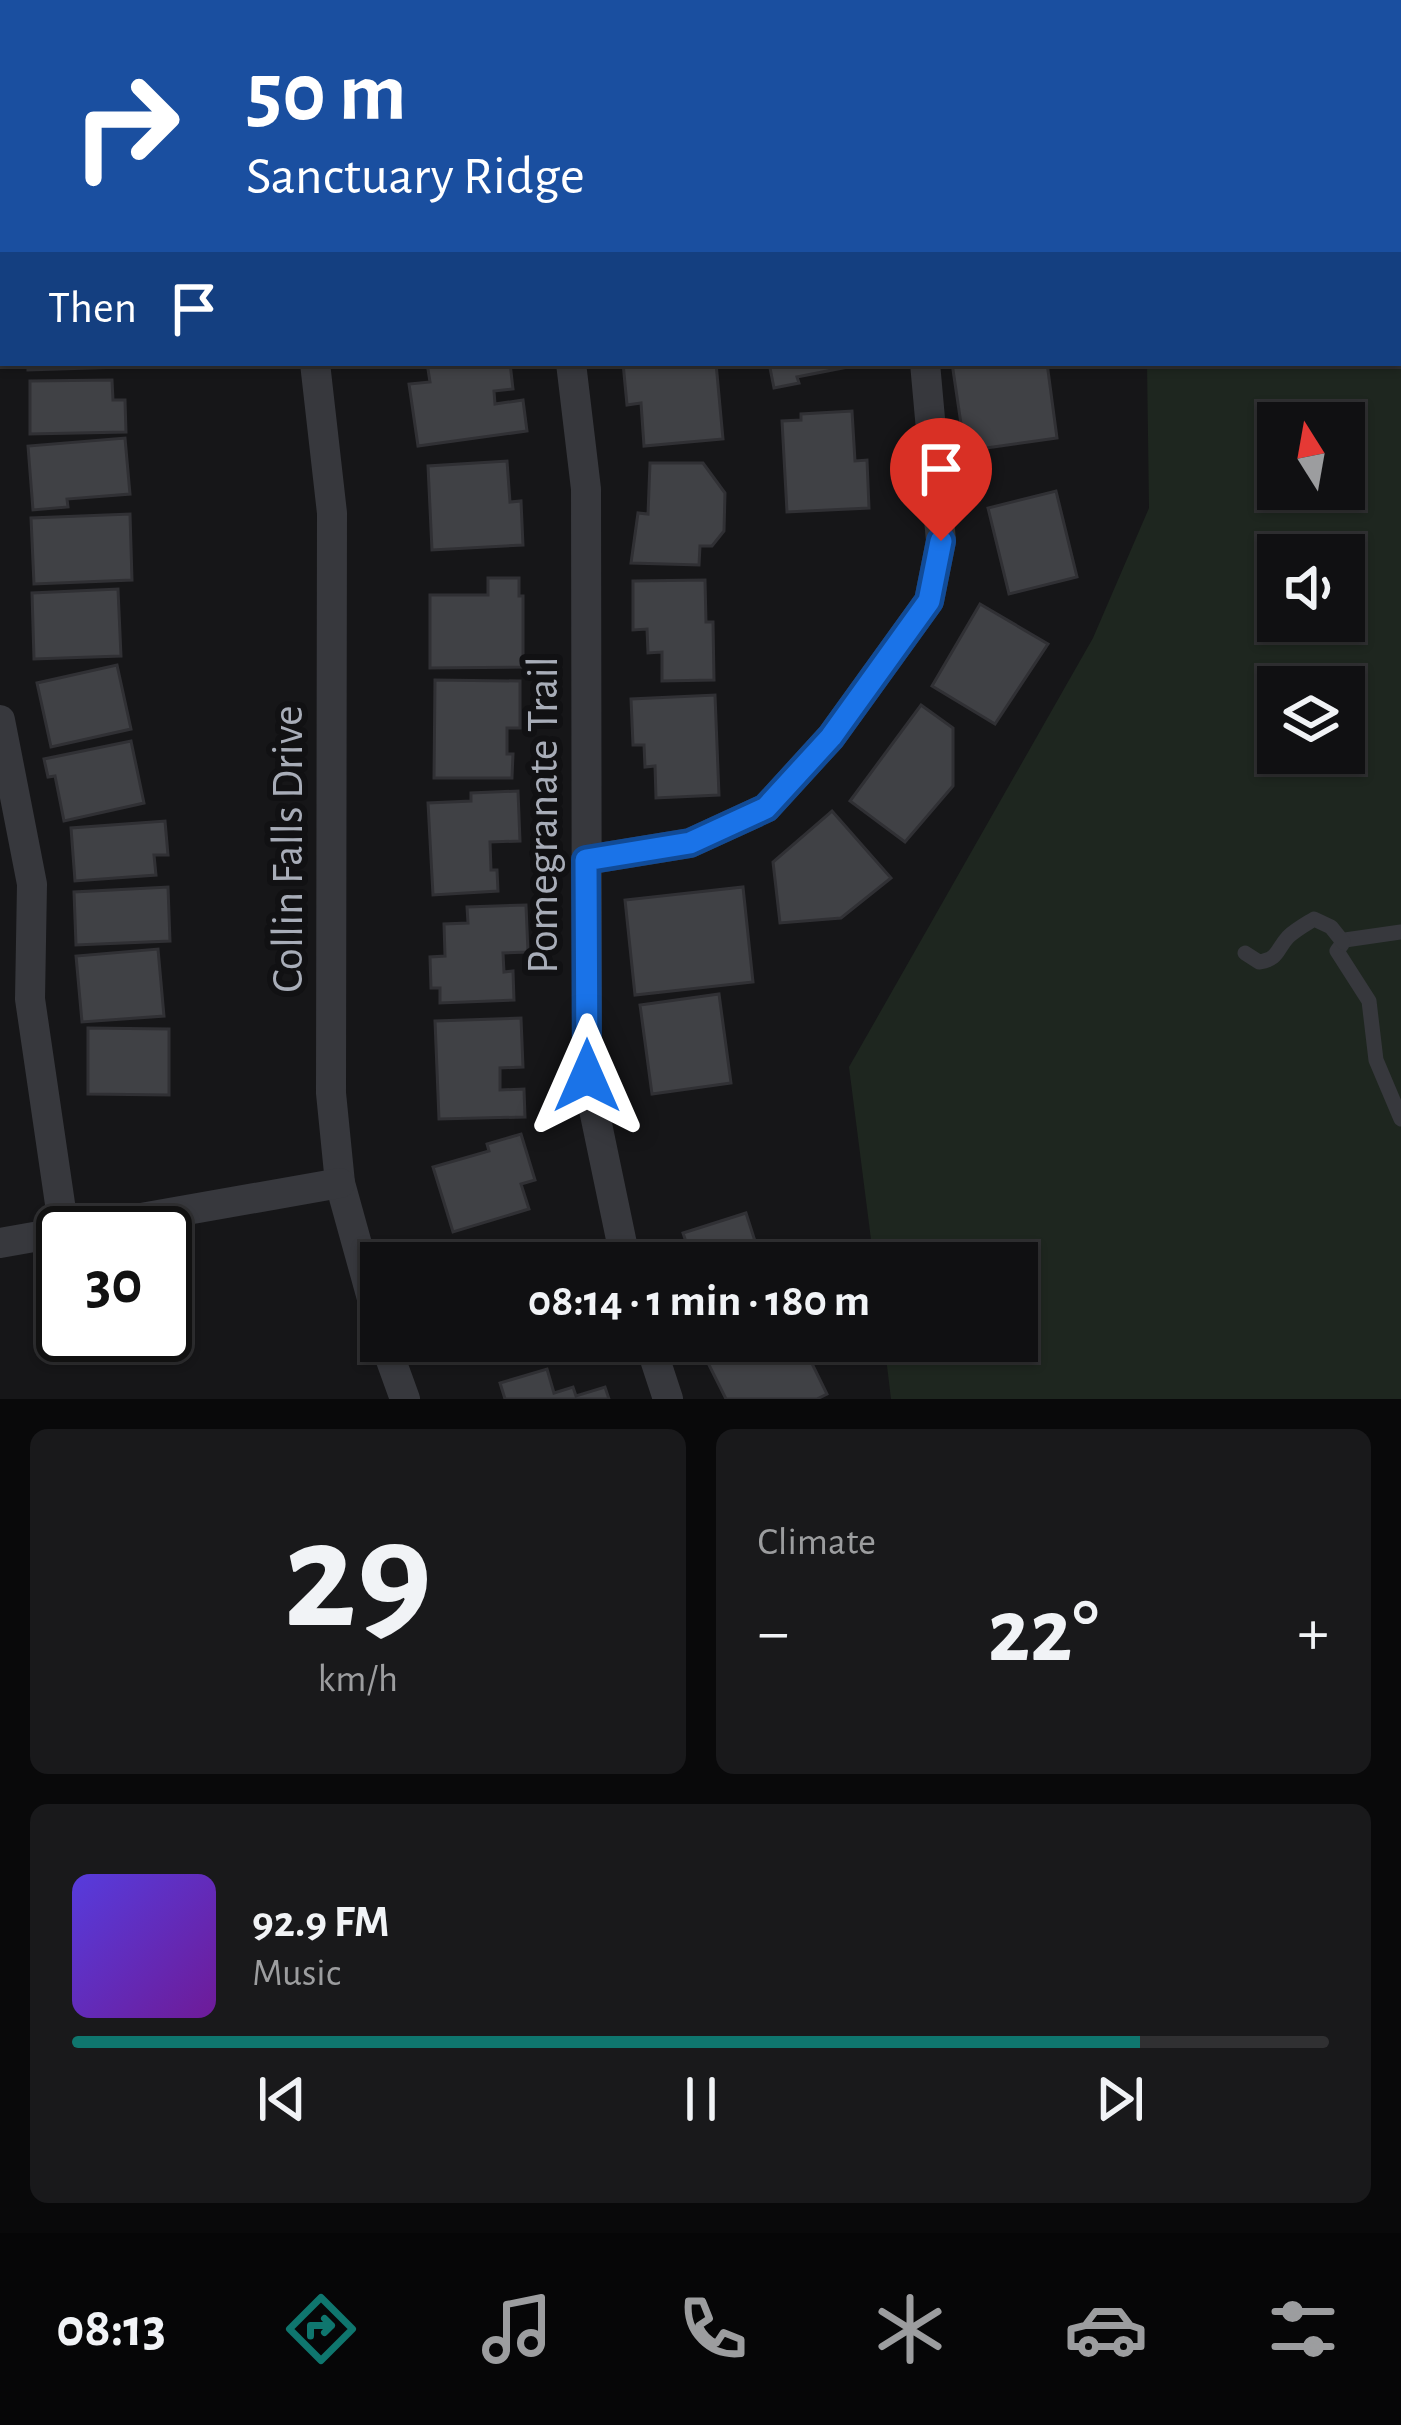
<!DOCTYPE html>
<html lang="en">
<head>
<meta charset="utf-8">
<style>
  :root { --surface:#101012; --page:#19191b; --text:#f1f3f6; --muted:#9c9d9f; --line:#303032; --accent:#0f766e }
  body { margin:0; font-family:"Alegreya Sans",sans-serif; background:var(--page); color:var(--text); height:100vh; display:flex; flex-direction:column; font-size:45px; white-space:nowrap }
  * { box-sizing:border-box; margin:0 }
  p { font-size:39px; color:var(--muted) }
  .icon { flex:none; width:66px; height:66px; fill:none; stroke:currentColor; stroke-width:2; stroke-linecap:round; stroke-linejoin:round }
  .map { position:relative; height:1399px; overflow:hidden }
  .drawer { display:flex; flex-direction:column; gap:30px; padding:30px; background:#09090a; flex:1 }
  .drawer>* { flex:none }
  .top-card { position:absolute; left:0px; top:0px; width:1401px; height:366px; box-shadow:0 3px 9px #0004,0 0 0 3px var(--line); background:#1a4fa0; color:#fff; overflow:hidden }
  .needle { width:78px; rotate:349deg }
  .controls { position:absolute; left:1257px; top:402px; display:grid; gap:24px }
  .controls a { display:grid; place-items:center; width:108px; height:108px; border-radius:0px; background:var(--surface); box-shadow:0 3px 9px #0004,0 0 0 3px var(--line); font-size:60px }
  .speed { position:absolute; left:36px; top:1206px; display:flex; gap:24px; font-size:60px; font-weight:700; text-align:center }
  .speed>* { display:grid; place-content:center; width:156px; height:156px; border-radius:50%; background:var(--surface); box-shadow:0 3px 9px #0004,0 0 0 3px var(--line); line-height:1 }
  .speed .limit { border:6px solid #111; border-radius:18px; background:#fff; color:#111 }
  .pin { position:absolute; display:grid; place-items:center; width:102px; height:102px; color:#fff; margin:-123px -51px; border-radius:50% 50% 50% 0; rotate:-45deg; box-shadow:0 0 12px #0007 }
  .pin .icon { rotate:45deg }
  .me { position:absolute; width:132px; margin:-66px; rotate:0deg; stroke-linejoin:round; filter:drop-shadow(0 0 9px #0008) }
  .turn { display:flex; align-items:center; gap:42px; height:252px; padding:0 48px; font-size:54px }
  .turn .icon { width:156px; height:156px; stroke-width:2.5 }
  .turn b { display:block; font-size:84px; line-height:102px }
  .then { display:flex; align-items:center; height:114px; padding:0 48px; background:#0003; gap:24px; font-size:45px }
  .big { font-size:90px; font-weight:700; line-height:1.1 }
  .drawer .tile { flex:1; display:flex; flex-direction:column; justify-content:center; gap:18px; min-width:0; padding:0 42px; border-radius:18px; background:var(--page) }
  .drawer .dial { align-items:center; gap:0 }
  .dial b { font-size:156px; line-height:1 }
  .song { display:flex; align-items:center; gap:36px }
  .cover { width:144px; height:144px; border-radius:18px; background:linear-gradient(135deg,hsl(250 70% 55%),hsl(280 70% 35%)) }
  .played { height:12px; border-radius:6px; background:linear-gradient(90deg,var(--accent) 85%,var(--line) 85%) }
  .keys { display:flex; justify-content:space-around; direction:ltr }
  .heat { display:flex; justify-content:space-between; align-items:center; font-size:66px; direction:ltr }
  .drawer .tiles { flex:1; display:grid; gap:30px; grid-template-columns:1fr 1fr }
  .tile:last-child { grid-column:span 2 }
  .trip { position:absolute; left:360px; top:1242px; width:678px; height:120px; border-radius:0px; background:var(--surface); box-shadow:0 3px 9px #0004,0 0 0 3px var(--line); font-weight:700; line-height:120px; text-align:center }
  .dock { display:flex; height:192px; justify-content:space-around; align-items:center; background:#060607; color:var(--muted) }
  .dock .icon { width:84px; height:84px }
  .dock .current { color:var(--accent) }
  .dock b { font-size:54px; color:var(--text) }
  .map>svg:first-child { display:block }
  .green { fill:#1e261f; fill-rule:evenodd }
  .building { fill:#404145; stroke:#303034; stroke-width:3 }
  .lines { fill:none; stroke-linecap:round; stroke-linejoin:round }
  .service { stroke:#37383d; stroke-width:15 }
  .minor { stroke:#37383d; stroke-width:30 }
  .route-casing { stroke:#114b97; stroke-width:30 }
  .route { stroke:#1a73e8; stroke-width:21 }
  .labels { text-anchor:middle; stroke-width:12; stroke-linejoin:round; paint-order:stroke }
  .street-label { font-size:45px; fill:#a8adb8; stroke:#111113 }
</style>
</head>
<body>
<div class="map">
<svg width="1401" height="1399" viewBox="0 0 1401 1399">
  <rect width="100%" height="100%" fill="#161618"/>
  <path class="green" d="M1076 0H1401V1399H891L884 1341H1017V1263H874L849 1067 1093 638 1149 508 1147 363H1398V3ZM1278 423H1344V489H1278ZM1278 555H1344V621H1278ZM1278 687H1344V753H1278Z"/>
  <g class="building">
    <polygon points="249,0 303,0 299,3"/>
    <polygon points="658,0 731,0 726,3"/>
    <polygon points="873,0 961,0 962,3 875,3"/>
    <polygon points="3,78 3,151 0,154 0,81"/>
    <polygon points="3,174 3,231 0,226"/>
    <polygon points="28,363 122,363 122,367 28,370"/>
    <polygon points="427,363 510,363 513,389 494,391 495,404 523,400 527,431 418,446 409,384 430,382"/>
    <polygon points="623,363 716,363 723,439 644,446 641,403 627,405"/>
    <polygon points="769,363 862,363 863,364 797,377 799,383 774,388"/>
    <polygon points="952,363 1047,363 1057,438 965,451"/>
    <polygon points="112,380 113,400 125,400 126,432 30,434 30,381"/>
    <polygon points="852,411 855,461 867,460 869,508 787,512 782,421 801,420 801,414"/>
    <polygon points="125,438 130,494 67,499 68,507 33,510 28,446"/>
    <polygon points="507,461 510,502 521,501 523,545 432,550 428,466"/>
    <polygon points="650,463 703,463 725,493 724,531 712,546 700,546 699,565 631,563 638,513 648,514"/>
    <polygon points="1056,491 1077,577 1009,594 988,508"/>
    <polygon points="130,514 132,580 34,584 31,518"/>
    <polygon points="488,578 519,578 519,596 523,596 523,667 430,668 430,595 488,595"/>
    <polygon points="705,580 706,622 713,622 714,680 662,681 662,652 648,653 647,629 633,630 633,581"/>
    <polygon points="118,589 121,656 34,659 32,593"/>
    <polygon points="980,604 1048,644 995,724 932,686"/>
    <polygon points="117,665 131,729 51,747 37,683"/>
    <polygon points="435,680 520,681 520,728 507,728 507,754 513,754 512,778 434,778"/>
    <polygon points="715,695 719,795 656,798 655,766 645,767 644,745 633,745 631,699"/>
    <polygon points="921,705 953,728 953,786 905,842 850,801"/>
    <polygon points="131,741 144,803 64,821 55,776 48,777 44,759"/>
    <polygon points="518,791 520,841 490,842 491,870 497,870 498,891 433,895 428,803 471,801 471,793"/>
    <polygon points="832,811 891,878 841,918 780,923 773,862"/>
    <polygon points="165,821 168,855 154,855 156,875 75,881 71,828"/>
    <polygon points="168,887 170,941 76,945 74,892"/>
    <polygon points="743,887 753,982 635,995 625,900"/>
    <polygon points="526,905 528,952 503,953 504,972 513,971 514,1000 440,1003 440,988 431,988 430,957 445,956 444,924 468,923 467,907"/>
    <polygon points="158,949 164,1016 82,1022 76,956"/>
    <polygon points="719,994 731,1083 652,1094 640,1005"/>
    <polygon points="521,1018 523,1067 500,1068 500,1090 524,1089 525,1117 439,1119 435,1021"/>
    <polygon points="88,1028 169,1029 169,1095 88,1094"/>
    <polygon points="521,1134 535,1180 521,1184 529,1209 453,1232 433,1167 489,1151 487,1144"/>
    <polygon points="746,1213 762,1263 693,1263 683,1233"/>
    <polygon points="544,1249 547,1263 482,1263"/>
    <polygon points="722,1341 801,1341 827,1394 817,1399 726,1399 702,1351"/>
    <polygon points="547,1369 554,1393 573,1387 576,1396 605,1387 609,1399 505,1399 500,1383"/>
  </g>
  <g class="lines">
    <g class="service">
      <polyline points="1333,0 1335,3"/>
      <polyline points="1398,148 1401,153"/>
      <polyline points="1401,932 1345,940 1337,951 1369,1001 1376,1060 1401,1119"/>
      <path d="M1245 953 1259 962C1279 959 1276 950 1288 937 1295 930 1306 924 1314 919L1331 927 1343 942"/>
    </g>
    <g class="minor">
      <polyline points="87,0 90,3"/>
      <polyline points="429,0 431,3"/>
      <polyline points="830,0 831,3"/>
      <polyline points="315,363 332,513 331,1093 340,1183 381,1331"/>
      <polyline points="571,363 586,489 587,1076 626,1263"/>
      <polyline points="0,720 32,884 30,999 64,1231"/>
      <polyline points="586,860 690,843 766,808 831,737 929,601 941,541 925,363"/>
      <polyline points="0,1243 340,1183"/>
      <polyline points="384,1341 405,1399"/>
      <polyline points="649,1341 668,1399"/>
    </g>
  </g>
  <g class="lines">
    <g class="route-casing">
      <polyline id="route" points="587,1076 586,860 690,843 766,808 831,737 929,601 941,541"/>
    </g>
    <use href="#route" class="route"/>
  </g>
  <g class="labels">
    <g class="street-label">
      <text transform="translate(541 815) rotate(-90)" y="16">Pomegranate Trail</text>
      <text transform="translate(286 849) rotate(-90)" y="16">Collin Falls Drive</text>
    </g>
  </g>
</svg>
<div class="controls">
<a><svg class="needle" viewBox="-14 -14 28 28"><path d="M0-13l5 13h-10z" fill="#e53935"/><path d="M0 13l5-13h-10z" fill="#9c9d9f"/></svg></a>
<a><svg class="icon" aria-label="sound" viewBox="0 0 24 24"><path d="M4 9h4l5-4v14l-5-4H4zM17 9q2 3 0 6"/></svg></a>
<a><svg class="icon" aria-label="layers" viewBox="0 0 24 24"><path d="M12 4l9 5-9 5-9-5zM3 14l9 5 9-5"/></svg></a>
</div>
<div class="speed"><div class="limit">30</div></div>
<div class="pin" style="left:941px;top:541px;background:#d93025"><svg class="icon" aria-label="arrive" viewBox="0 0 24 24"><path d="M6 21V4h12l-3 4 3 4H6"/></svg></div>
<svg class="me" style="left:587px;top:1076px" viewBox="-20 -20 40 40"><path d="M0-17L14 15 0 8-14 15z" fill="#1a73e8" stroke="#fff" stroke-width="4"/></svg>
<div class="trip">08:14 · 1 min · 180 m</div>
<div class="top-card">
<div class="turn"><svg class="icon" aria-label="right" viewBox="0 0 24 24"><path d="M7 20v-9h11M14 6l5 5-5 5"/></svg><div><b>50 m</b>Sanctuary Ridge</div></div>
<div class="then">Then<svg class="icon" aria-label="arrive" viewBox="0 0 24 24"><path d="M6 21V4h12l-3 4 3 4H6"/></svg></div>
</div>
</div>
<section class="drawer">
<div class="tiles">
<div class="tile dial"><b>29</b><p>km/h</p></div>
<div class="tile"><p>Climate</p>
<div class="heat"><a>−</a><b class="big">22°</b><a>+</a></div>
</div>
<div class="tile">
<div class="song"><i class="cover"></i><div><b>92.9 FM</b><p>Music</p></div></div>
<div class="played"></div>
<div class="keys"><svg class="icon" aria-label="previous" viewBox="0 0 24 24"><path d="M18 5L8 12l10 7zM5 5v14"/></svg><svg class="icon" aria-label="pause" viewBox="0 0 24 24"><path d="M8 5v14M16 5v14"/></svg><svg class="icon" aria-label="next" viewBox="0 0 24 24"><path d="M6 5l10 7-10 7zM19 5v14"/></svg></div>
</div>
</div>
</section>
<nav class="dock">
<b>08:13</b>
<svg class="icon current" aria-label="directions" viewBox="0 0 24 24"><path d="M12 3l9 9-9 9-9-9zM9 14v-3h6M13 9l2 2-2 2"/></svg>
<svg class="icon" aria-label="music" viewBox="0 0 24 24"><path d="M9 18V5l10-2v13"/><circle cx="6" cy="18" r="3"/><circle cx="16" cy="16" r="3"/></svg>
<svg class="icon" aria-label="phone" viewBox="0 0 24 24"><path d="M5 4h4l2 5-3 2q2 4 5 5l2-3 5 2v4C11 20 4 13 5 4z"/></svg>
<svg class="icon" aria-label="climate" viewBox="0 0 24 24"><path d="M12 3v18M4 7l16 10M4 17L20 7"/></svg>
<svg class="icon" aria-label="car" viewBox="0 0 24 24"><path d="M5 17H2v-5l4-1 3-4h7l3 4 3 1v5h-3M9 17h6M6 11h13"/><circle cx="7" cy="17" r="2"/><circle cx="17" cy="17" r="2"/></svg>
<svg class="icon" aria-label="filters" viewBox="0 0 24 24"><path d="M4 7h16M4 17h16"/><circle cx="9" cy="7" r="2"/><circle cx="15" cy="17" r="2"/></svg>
</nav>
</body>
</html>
